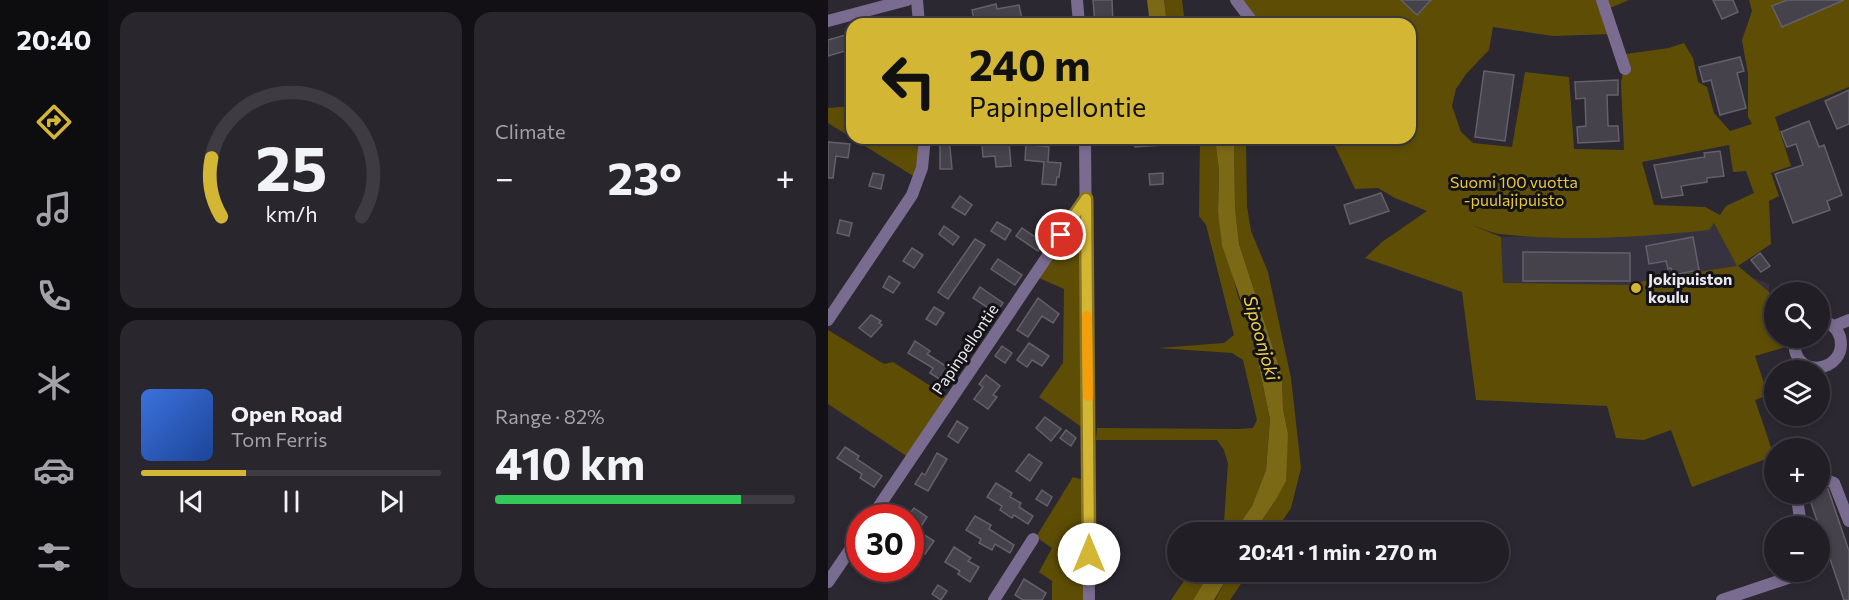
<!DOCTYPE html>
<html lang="en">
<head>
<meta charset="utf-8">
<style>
  :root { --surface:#211e25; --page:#29272d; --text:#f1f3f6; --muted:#a2a2a7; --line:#3e3c42; --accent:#d4b635 }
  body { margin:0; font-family:Commissioner,sans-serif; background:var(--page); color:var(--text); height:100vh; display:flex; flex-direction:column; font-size:22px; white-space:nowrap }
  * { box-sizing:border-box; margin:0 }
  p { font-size:20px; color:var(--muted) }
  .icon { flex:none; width:33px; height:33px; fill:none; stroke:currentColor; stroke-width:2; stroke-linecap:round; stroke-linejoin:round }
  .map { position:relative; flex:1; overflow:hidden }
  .details { display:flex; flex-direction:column; gap:12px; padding:12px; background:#121014; width:720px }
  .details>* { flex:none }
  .banner { position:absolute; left:18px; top:18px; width:570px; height:126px; border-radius:18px; box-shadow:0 3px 9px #0003,0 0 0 2px var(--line); background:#d4b635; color:#111; overflow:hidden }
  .tools { position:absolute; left:936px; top:282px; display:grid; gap:12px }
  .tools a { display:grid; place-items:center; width:66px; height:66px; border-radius:50%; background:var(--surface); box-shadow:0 3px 9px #0003,0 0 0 2px var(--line); font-size:30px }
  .speed { position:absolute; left:18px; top:504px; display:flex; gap:12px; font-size:30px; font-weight:700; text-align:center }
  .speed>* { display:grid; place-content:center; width:78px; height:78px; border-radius:50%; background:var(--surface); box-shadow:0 3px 9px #0003,0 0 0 2px var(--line); line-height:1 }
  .speed .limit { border:9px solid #d22; background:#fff; color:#111 }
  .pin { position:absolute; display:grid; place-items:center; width:51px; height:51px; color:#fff; margin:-26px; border:3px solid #fff; border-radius:50%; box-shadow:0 2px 6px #0007 }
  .me { position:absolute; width:66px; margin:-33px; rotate:0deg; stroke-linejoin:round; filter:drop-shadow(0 0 4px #0008) }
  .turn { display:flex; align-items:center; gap:21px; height:126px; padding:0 24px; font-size:27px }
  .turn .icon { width:78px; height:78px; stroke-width:2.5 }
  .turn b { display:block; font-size:42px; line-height:51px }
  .big { font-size:45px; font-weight:700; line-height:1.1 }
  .details .widget { flex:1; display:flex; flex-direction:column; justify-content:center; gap:9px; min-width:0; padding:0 21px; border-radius:18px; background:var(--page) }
  .details .dial { align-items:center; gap:0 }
  .dial svg { height:156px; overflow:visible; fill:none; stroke:var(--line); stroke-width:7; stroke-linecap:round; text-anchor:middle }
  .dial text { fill:var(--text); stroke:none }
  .song { display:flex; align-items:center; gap:18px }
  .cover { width:72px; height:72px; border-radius:9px; background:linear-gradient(135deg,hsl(220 70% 55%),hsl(220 70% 35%)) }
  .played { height:6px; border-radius:3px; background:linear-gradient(90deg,var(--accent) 35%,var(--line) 35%) }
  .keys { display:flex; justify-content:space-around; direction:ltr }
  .heat { display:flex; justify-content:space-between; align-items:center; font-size:33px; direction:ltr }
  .charge { height:9px; border-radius:4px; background:linear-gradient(90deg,#34c759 82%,var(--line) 0) }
  .details .tiles { flex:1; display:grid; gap:12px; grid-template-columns:repeat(2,1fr) }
  .trip { position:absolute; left:339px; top:522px; width:342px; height:60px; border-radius:30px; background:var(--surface); box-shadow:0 3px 9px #0003,0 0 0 2px var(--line); font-weight:700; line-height:60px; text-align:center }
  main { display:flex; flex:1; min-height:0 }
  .tabs { display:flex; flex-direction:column; width:108px; justify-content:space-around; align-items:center; background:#0d0c0f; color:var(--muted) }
  .tabs .icon { width:42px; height:42px }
  .tabs .current { color:var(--accent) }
  .tabs b { font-size:27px; color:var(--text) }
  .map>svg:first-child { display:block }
  .built { fill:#373240 }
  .green { fill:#5e4e05; fill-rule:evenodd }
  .water { fill:#7c6916 }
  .building { fill:#45424b; stroke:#64606a; stroke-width:1.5 }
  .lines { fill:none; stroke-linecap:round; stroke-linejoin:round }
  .minor { stroke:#7a6c90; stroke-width:12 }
  .route-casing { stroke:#8a7622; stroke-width:15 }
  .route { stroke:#d4b635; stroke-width:10 }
  .slow { stroke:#f59e0b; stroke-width:10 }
  .poi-dot { fill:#d4b635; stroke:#131216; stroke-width:2 }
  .labels { text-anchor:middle; stroke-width:6; stroke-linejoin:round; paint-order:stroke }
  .park-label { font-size:16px; fill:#e9c83b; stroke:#131216 }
  .poi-label { font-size:16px; font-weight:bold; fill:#eae8ee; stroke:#131216; text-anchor:start }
  .street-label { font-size:16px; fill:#eae8ee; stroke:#131216 }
  .water-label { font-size:18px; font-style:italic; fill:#f4d34a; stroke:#131216 }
</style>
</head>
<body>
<main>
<nav class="tabs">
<b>20:40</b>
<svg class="icon current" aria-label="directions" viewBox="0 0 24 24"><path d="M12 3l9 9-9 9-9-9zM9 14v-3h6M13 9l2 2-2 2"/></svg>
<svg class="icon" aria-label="music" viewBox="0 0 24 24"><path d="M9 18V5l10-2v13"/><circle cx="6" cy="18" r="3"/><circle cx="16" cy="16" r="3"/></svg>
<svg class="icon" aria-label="phone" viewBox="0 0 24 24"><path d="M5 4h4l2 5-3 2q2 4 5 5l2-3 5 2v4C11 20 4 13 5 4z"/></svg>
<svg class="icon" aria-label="climate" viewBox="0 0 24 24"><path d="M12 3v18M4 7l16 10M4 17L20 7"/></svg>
<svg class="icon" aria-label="car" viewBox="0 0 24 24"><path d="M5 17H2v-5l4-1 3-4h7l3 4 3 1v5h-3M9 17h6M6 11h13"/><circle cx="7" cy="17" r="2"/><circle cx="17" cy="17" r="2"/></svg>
<svg class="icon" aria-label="filters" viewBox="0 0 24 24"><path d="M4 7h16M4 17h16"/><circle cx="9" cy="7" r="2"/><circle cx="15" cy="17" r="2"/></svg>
</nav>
<section class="details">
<div class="tiles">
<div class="widget dial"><svg viewBox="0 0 100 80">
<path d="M14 69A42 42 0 1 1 86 69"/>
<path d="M14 69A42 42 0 0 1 9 39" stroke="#d4b635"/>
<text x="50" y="56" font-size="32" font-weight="700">25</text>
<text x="50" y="72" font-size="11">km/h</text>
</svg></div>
<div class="widget"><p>Climate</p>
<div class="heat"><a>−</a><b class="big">23°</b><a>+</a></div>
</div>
<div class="widget">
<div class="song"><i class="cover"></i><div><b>Open Road</b><p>Tom Ferris</p></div></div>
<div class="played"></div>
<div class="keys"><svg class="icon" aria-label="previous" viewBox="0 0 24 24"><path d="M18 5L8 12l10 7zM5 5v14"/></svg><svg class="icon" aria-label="pause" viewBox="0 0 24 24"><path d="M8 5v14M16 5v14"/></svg><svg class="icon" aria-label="next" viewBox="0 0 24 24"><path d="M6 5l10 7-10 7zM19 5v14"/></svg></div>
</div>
<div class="widget"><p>Range · 82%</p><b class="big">410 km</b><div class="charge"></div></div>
</div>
</section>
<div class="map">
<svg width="1021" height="600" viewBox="0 0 1021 600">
  <rect width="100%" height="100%" fill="#2c2831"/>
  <polygon class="built" points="886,223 910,266 923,277 941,284 941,292 887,318 675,293 673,237 842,234 859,232"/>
  <g class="green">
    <polygon points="336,0 354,0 357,24 339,24"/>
    <path d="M408 0H573L589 15 603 0H801L777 10 785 34 725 36 665 27 661 50 638 74 628 89 624 106 633 132 645 143 684 147 697 72 741 77 746 149 796 150 793 83 798 54 841 48 856 43 865 58 870 82 879 87 886 113 902 131 924 124 920 117V74L914 40 924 11 921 0H1021V87L947 117 963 166 943 173 951 196 941 201 943 244 910 266 941 292 946 304V338H958L961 346 927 356 940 395 927 400 946 456 864 487 843 430 816 440 788 438 779 406 648 400 634 292 537 258 554 242 599 211 567 198 550 188 527 189 503 138H582V24H426ZM901 145 905 172 918 171 926 193 898 206 892 215 877 207 826 205 814 162ZM886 223 909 266 829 278 800 285 675 283 673 237 646 226C654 228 663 233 672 234 739 242 814 237 881 230Z"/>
    <polygon points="24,106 24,138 0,123 0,108"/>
    <polygon points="24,138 93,138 87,177"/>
    <polygon points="372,138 387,138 391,171 390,212 409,293 424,333 442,419 438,470 424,506 406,532 389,532 396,523 400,463 396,450 389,440 268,440 269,428 410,429 425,428 429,420 415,360 404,353 331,348 396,343 406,335 378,225 371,216"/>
    <polygon points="406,138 417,138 418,142 419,207 423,231 440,272 463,378 473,468 463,508 447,532 426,532 447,501 460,433 455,409 454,376 411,244 407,208"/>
    <polygon points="255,215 255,428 211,397 235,363 236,289 211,278 250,216"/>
    <polygon points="0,330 56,364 65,362 123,399 83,459 0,404"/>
    <polygon points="245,477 256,480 255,600 224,600 224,581 211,572 224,548 208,537"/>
    <polygon points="362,572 382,572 365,600 343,600"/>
    <polygon points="403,572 421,572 402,600 387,600"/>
  </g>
  <g class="water">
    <polygon points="319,0 336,0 339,24 322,24"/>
    <polygon points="387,138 406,138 407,208 411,244 454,376 455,409 460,433 458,481 447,501 426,532 406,532 424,506 438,470 442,419 424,333 394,245 390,212 391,171"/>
    <polygon points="382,572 403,572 386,600 365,600"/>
  </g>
  <g class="building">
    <polygon points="265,0 284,0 285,23 267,24"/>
    <polygon points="573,0 603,0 589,15"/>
    <polygon points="885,0 905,0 910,12 894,19"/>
    <polygon points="959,0 1016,0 954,27 944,6"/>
    <polygon points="168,4 169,9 191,5 195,24 184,24 183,19 163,24 147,24 144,10"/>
    <polygon points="24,33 24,49 0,56 0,40"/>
    <polygon points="912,57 916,71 909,73 918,108 892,115 883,80 875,82 871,67"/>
    <polygon points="656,71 686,75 677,141 647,137"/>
    <polygon points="790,80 790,95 779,95 780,126 790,126 791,141 750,143 749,127 758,126 757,98 748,99 747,82"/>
    <polygon points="1021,90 1021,124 1009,129 997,101"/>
    <polygon points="981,121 991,147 996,145 1014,195 999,201 1002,210 965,223 947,174 975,165 968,144 959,147 953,132"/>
    <polygon points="112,138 121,138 124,169 112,169"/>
    <polygon points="307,138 349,138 349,144 307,147"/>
    <polygon points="0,142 22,144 20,158 8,156 5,178 0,178"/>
    <polygon points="181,142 183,166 168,167 167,156 155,157 154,144"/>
    <polygon points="198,144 221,147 220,162 233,163 231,177 229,177 228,185 214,184 216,162 197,160"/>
    <polygon points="892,151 896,176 879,178 879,182 853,186 855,195 834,198 826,165 877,157 876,153"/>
    <polygon points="45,173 56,175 53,189 41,186"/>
    <polygon points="335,173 335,184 322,185 321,174"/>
    <polygon points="553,193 561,211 522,224 516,205"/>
    <polygon points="132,196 144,205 137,215 124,207"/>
    <polygon points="12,220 24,223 21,236 9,233"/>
    <polygon points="169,222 183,230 177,240 163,231"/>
    <polygon points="116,226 131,237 125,245 111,234"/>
    <polygon points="194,228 216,243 210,251 188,236"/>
    <polygon points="865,237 871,270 845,275 843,268 840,269 838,261 821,264 818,246"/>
    <polygon points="147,239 157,245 120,299 110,292"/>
    <polygon points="84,248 95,255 86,268 75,261"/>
    <polygon points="695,252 802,253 802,281 695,281"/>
    <polygon points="932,253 942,266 933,272 923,260"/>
    <polygon points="170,259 194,275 187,285 163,269"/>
    <polygon points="61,276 72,283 65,293 55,287"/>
    <polygon points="152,287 175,303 168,313 145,298"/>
    <polygon points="210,298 231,314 225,323 214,316 200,337 189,330"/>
    <polygon points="106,307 116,313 108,325 98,319"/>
    <polygon points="43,315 53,321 51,323 54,325 43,337 31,328"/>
    <polygon points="87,341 102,351 99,354 124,370 116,382 102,373 105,368 80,353"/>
    <polygon points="201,343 221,356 214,366 204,360 199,367 189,360"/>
    <polygon points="174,346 184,353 177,363 167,356"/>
    <polygon points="158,375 172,386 165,395 169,397 160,409 146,399 155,387 151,384"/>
    <polygon points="217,417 233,429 223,441 208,428"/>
    <polygon points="129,421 140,428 130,443 120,436"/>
    <polygon points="238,430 248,438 243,446 232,438"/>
    <polygon points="17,447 31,456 29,459 54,476 46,487 32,478 34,474 9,458"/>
    <polygon points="109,453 119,459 100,491 87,484 94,473 97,475"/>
    <polygon points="201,454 214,463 202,481 188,471"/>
    <polygon points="168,483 184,493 182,497 193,503 191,507 205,516 200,524 186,515 184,518 172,510 174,506 159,497"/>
    <polygon points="992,488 1000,489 1021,551 1021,600 1016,600 981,497 981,494 992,494"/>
    <polygon points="214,490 224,497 219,506 208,499"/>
    <polygon points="86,508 99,517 90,531 106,541 97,554 82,544 82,513"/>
    <polygon points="147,516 163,525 161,529 186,545 182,553 167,544 164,550 151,543 153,539 138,530"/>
    <polygon points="126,547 143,558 140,561 151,567 142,582 130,574 132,571 117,562"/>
    <polygon points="45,568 59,568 50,582 40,575"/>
    <polygon points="196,579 218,593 214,600 195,600 187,595"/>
    <polygon points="110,585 119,591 113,600 104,594"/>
  </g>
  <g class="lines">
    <g class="minor">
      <polyline points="89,0 91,24"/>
      <polyline points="249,0 251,24"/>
      <polyline points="408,0 426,24"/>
      <polyline points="774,0 797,69"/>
      <polyline points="0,21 79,0"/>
      <polyline points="257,138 261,600"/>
      <polyline points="0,320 84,195 94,168 97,138"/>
      <polyline points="1006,326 1021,320"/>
      <path d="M967 338C961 382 1021 373 1012 337 1009 327 1001 322 992 320"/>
      <polyline points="992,480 996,479 1006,483 1021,521"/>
      <polyline points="43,518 258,199"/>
      <polyline points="973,526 970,505 973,494"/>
      <polyline points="0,582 32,535"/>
      <polyline points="166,600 205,539"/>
      <polyline points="894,600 969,575 971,572"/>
    </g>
  </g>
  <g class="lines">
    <g class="route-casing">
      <polyline id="route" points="233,235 258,199 261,554"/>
    </g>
    <use href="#route" class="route"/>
    <polyline class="slow" points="259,316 260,396"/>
  </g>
  <circle class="poi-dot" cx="808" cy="288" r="6"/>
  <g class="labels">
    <g class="park-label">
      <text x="686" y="188">Suomi 100 vuotta<tspan x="686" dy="18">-puulajipuisto</tspan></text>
    </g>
    <g class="poi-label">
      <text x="820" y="285">Jokipuiston<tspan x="820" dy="18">koulu</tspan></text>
    </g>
    <g class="street-label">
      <text transform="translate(137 349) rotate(-56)" y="6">Papinpellontie</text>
    </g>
    <g class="water-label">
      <text transform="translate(433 338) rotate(74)" y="6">Sipoonjoki</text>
    </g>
  </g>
</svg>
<div class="tools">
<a><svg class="icon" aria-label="search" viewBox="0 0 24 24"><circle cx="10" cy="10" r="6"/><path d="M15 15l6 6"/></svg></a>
<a><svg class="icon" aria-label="layers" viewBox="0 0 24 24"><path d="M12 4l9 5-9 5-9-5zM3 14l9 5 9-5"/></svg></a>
<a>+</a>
<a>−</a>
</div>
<div class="speed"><div class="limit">30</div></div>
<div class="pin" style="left:233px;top:235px;background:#d93025"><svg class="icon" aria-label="arrive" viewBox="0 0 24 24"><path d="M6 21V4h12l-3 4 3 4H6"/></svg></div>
<svg class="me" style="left:261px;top:554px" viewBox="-20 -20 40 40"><circle r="19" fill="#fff"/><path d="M0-13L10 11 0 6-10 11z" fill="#d4b635"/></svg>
<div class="trip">20:41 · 1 min · 270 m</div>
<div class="banner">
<div class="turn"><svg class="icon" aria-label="left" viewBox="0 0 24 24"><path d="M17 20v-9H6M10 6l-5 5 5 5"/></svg><div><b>240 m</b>Papinpellontie</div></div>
</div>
</div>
</main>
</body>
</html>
